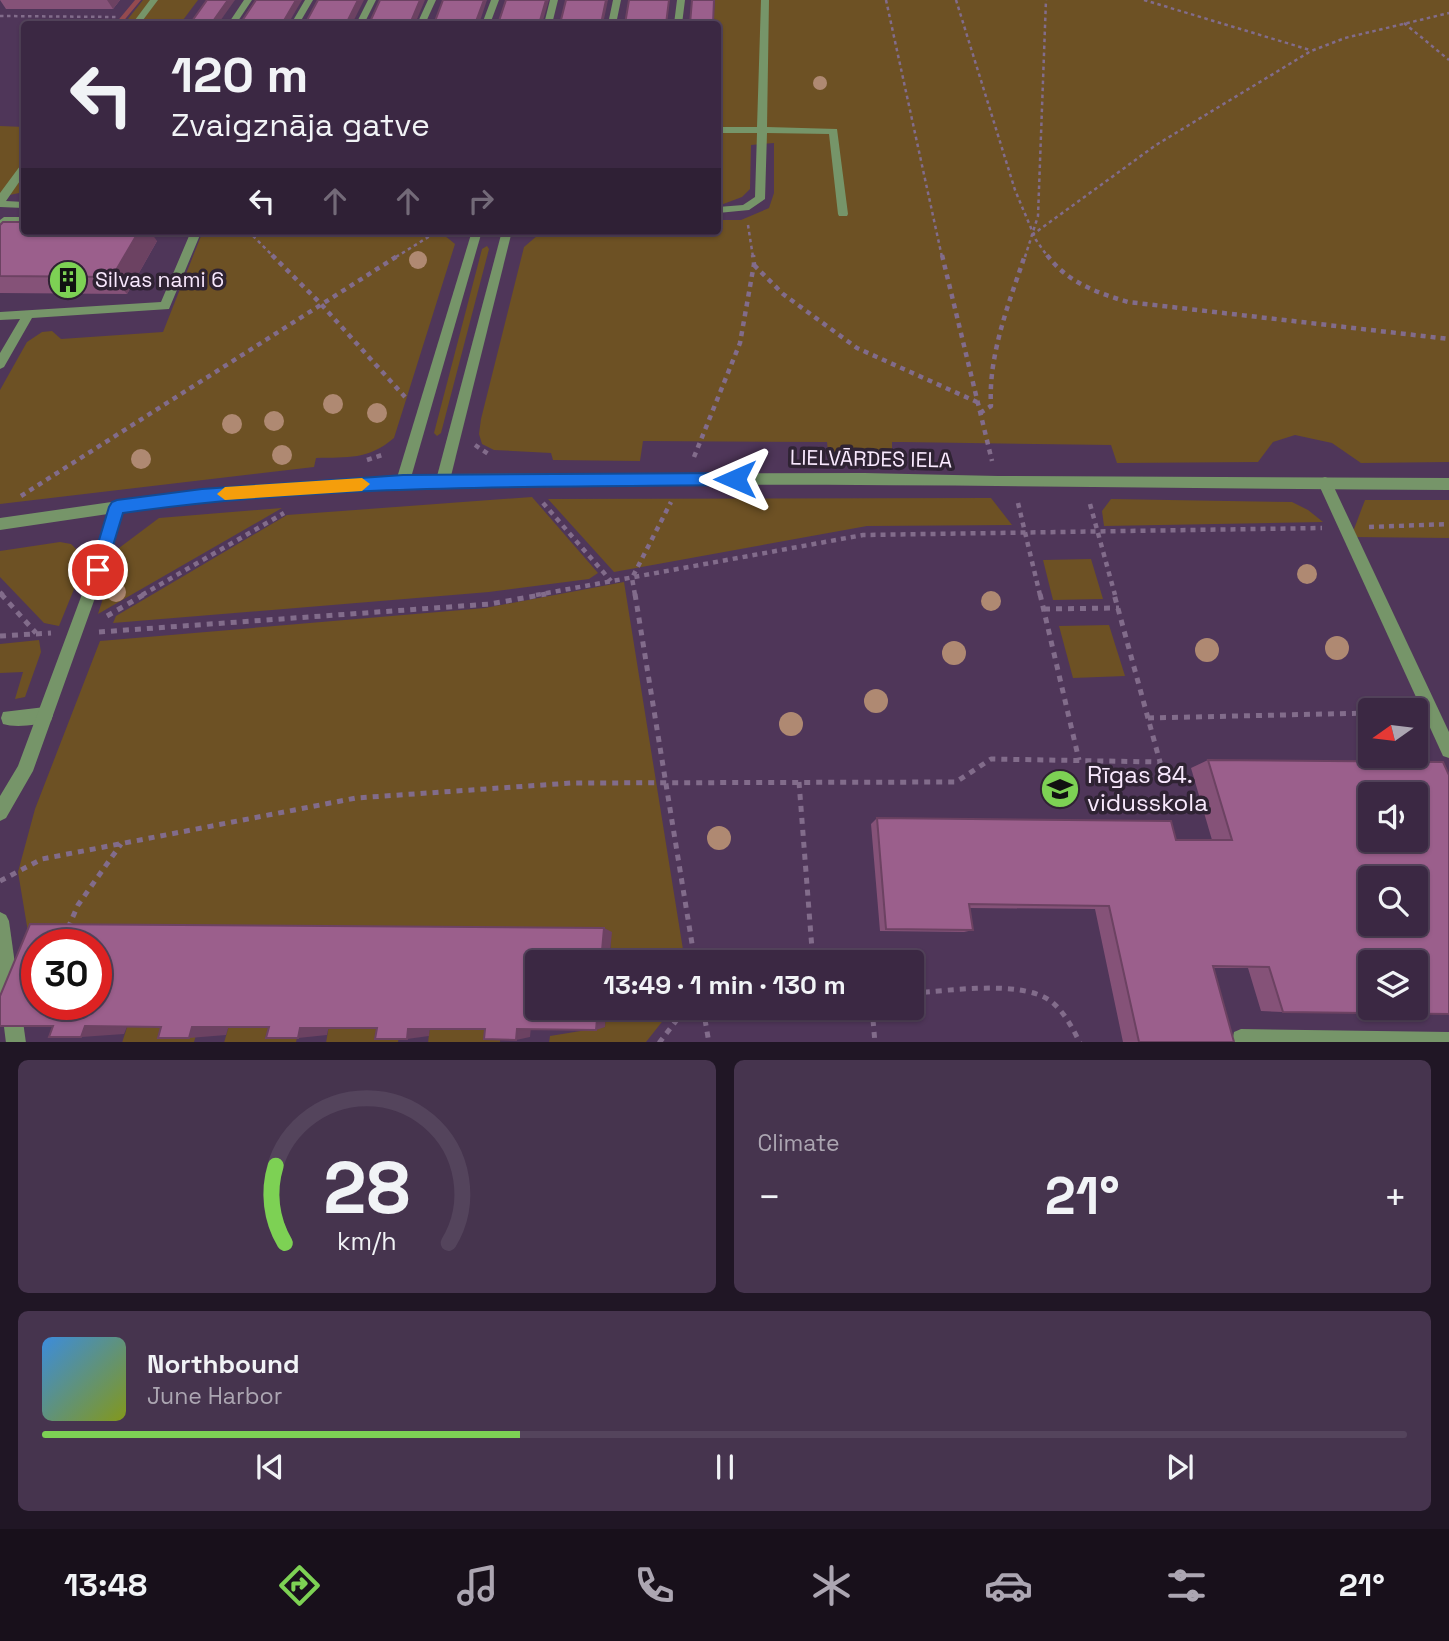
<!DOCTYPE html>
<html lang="en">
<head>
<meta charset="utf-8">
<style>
  :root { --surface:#3b2843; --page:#46344e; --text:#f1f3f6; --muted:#aca6b2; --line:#54445c; --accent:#7dd154 }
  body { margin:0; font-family:"Space Grotesk",sans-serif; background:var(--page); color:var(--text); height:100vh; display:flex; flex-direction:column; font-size:26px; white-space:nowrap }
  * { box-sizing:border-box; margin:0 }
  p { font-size:23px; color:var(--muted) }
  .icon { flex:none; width:38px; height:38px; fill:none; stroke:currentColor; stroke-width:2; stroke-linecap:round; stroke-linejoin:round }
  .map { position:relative; height:1042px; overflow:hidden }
  .drawer { display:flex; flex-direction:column; gap:18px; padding:18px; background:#201625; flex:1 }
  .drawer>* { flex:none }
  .hud { position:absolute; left:21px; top:21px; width:700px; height:214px; border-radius:7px; box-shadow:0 2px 5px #0004,0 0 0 2px var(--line); background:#3b2843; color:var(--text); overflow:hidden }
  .needle { width:46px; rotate:256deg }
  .buttons { position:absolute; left:1358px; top:698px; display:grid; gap:14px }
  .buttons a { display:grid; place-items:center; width:70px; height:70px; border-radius:7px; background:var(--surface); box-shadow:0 2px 5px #0004,0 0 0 2px var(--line); font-size:35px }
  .speed { position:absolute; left:21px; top:929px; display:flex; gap:14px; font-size:35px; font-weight:700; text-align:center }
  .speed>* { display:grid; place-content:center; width:91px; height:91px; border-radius:50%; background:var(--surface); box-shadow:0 2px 5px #0004,0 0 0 2px var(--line); line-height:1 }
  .speed .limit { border:10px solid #d22; background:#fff; color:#111 }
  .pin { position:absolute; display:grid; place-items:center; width:60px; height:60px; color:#fff; margin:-30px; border:4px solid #fff; border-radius:50%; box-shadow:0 2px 7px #0007 }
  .me { position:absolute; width:77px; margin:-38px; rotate:270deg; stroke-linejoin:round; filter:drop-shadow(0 0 5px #0008) }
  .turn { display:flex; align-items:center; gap:24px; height:147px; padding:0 35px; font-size:32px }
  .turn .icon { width:91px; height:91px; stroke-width:2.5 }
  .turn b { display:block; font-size:49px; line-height:60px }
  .lanes { display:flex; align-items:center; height:66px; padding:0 35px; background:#0003; justify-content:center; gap:35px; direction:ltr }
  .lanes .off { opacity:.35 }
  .big { font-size:52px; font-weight:700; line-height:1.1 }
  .drawer .tile { flex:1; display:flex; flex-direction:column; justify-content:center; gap:10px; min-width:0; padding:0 24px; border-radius:10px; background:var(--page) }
  .drawer .dial { align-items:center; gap:0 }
  .dial svg { height:182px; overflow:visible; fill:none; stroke:var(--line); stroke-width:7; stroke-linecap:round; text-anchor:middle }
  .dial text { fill:var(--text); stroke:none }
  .song { display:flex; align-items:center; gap:21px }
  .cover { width:84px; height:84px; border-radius:10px; background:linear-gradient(135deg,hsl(210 70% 55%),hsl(70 70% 35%)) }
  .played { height:7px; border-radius:4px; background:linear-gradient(90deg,var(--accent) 35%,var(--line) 35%) }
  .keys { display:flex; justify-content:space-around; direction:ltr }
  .heat { display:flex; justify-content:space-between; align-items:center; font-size:38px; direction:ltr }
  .drawer .tiles { flex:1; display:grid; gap:18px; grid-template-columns:1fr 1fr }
  .tile:last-child { grid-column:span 2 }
  .trip { position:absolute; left:525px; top:950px; width:399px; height:70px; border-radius:7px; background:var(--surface); box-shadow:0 2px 5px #0004,0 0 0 2px var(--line); font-weight:700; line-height:70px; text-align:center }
  .tabs { display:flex; height:112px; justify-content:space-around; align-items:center; background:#18101b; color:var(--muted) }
  .tabs .icon { width:49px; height:49px }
  .tabs .active { color:var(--accent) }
  .tabs b { font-size:32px; color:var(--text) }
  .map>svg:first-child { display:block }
  .green { fill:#6d5124 }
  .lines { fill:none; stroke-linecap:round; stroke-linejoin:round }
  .stream { fill:#944a4f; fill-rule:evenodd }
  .path-far2 { stroke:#826c8b; stroke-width:2.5; stroke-dasharray:3.5 3.5; stroke-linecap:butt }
  .path-far1 { stroke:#826c8b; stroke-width:4.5; stroke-dasharray:5 5; stroke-linecap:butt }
  .path { stroke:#826c8b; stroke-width:5; stroke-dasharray:6 6; stroke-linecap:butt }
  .lane { fill:#769569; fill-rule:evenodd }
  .street { fill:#769569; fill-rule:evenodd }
  .tree { fill:#af8972 }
  .wall { fill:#855278 }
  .shaded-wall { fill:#6c4262 }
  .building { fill:#9b5f8c; stroke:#6c4262; stroke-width:2; fill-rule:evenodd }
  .route { fill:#1a73e8; stroke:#114b97; stroke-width:2 }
  .slow { fill:#f59e0b }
  .labels { text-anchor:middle; stroke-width:7; stroke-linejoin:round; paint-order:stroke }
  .poi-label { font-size:21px; fill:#f9e9fe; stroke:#2f2333; text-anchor:start }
  .street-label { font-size:21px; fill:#f9e9fe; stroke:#2f2333 }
  .near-poi-label { font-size:24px; fill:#f9e9fe; stroke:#2f2333; text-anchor:start }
</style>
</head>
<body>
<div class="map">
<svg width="1449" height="1043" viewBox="0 0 1449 1043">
  <rect width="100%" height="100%" fill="#4f3659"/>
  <g class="green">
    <polygon points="143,0 198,0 180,24 124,24"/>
    <polygon points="715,0 1449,0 1449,462 1361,463 1332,443 1295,435 1273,442 1258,462 1117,463 1111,445 902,442 892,442 892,462 829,461 827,442 643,441 640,461 553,460 551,453 494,450 482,444 479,434 481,419 524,247 538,235 570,231 718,231 718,220 741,220 769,208 774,193 774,143 751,145 750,189 742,197 718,206 718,24 713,24"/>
    <polygon points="0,126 24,127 24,192 0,197"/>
    <path d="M203 231H439L455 244 394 438C368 460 348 457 316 458L314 467 0 504V390L27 342 42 332 52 331 61 339 163 332Z"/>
    <polygon points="487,246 489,249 441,433 437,436 434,433 482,249"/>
    <polygon points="532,497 598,573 589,579 489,592 113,623 116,616 287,515"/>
    <polygon points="991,498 1012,525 867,526 614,572 548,499"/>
    <polygon points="1111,499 1292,502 1308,510 1323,522 1104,526 1102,511"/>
    <polygon points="1365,500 1449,500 1449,538 1351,537"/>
    <polygon points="282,508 98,614 119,548 159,518"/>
    <polygon points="60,542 71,544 84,557 81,572 59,626 44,623 0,577 0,551"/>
    <polygon points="1091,559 1103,599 1053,600 1043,560"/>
    <polygon points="624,582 685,962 610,962 611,932 37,945 37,986 18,872 35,809 100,641 485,608"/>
    <polygon points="1109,625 1125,676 1073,678 1059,626"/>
    <polygon points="39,640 41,652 25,697 15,699 23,672 0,673 0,644"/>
    <polygon points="606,1008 673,1008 646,1042 549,1043 550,1036 605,1027"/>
    <polygon points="128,1024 199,1025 194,1042 122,1043"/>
    <polygon points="229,1025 300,1025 296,1042 224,1043"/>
    <polygon points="329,1025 401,1026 398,1042 326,1043"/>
    <polygon points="430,1026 502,1027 500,1042 428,1043"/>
  </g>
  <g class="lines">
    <polygon class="stream" points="135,0 141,0 121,24 115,24"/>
    <g class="path-far2">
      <polyline points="886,0 942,257"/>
      <polyline points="956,0 1015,190 1036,240 1048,257"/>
      <polyline points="1144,0 1310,50"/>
      <polyline points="0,16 117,17"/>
      <polyline points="1404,23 1449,60"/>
      <polyline points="748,225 753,257"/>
      <polyline points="248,231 274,257"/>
      <polyline points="1032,235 1156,145 1311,51 1345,38 1449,13"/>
      <polyline points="396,257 438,231"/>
      <polyline points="1025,257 1038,216 1046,0"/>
    </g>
    <g class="path-far1">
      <polyline points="272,255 320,303 405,397"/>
      <polyline points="942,255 992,461"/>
      <path d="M1047 255C1067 282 1097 293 1128 302L1449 339"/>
      <polyline points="754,265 783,294 857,348 977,402"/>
      <path d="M980 413 991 406C988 355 1009 303 1025 255"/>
      <polyline points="475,445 490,455"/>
      <polyline points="694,457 740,343 754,264 753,255"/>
      <polyline points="367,460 385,454"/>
      <polyline points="21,496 399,255"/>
      <polyline points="543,503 611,581"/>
      <polyline points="1018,503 1040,595"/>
      <polyline points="1090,504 1115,595"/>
      <polyline points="1369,527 1449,524"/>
      <polyline points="0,592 3,595"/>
      <polyline points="142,595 284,513"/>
      <polyline points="536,595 863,535 1322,528"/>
      <polyline points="635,595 632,578 671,502"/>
    </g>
    <g class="path">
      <polyline points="1,594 36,633"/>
      <polyline points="635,594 695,962"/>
      <polyline points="1040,594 1079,760"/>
      <polyline points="1044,609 1119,608"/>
      <polyline points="107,616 145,594"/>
      <polyline points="99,632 490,604 546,594"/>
      <polyline points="0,636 51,633"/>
      <polyline points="1148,718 1370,713"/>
      <polyline points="799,782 813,962"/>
      <polyline points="0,881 42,859 356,798 571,783 956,782 991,759 1160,762 1114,594"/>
      <polyline points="68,928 78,905 121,844"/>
      <path d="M912 993C949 991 1023 979 1052 1002 1065 1013 1073 1029 1080 1043"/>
      <polyline points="703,1008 709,1043"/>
      <polyline points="872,1008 875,1043"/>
      <polyline points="659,1043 686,1008"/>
    </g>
    <g class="lane">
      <polygon points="150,0 158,0 140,24 132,24"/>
      <polygon points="244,0 252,0 236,24 228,24"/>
      <polygon points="305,0 313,0 299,24 291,24"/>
      <polygon points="368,0 376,0 364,24 356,24"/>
      <polygon points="428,0 436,0 425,24 417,24"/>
      <polygon points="491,0 499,0 490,24 482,24"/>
      <polygon points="550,0 558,0 552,24 544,24"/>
      <polygon points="613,0 621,0 616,24 608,24"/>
      <polygon points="677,0 685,0 682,24 674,24"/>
      <polygon points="761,0 769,0 767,127 837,129 848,214 847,216 839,216 838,214 829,134 767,133 765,199 749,210 718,213 718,207 743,205 755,197 757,133 718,133 718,127 757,127"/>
      <polygon points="24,165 24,175 6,201 24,202 24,208 0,207 0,193 20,166"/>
      <polygon points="4,217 24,217 24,223 10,224 0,229 0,220"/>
      <polygon points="185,231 197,231 200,235 169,309 32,318 4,367 0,369 0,353 20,319 0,320 0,312 161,302 189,236"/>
      <polygon points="472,231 482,231 410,481 408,485 398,485 396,481"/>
      <polygon points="502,231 512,231 450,480 448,484 438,484 436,480"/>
      <polygon points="1325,477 1330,479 1332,483 1449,732 1449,758 1443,756 1318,483 1320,479"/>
      <path d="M45 707 51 709 53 715 51 721C39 725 15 728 3 724L1 718 3 712Z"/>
      <polygon points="1241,1029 1449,1032 1449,1043 1232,1043 1234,1032"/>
    </g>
    <g class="street">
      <path d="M864 473 998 476 1449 478V490C1198 489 946 484 695 485 503 485 312 485 122 512L105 570 33 771 6 818 0 821V796L18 766 91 570 108 514 0 530V518L202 489 443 474Z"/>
      <polygon points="0,912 6,915 9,921 26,1043 6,1043 0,994"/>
    </g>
  </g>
  <g class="tree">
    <circle cx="820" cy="83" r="7"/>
    <circle cx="418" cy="260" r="9"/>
    <circle cx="333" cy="404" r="10"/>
    <circle cx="377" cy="413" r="10"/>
    <circle cx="274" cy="421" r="10"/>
    <circle cx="232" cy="424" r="10"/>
    <circle cx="282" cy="455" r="10"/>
    <circle cx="141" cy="459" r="10"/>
    <circle cx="1307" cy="574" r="10"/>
    <circle cx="116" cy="592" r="10"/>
    <circle cx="991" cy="601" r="10"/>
    <circle cx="1337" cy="648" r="12"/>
    <circle cx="1207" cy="650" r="12"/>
    <circle cx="954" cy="653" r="12"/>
    <circle cx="876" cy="701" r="12"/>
    <circle cx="791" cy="724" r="12"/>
    <circle cx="719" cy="838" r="12"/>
  </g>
  <g class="wall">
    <polygon points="0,0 120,0 113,9 6,9"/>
    <polygon points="0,225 157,241 127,294 0,293"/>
    <polygon points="1208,760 1283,1012 1261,1011 1248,968 1213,968 1234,1042 1123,1042 1095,909 970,908 973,930 964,932 880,931 871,824 877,818 1176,840 1212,840 1191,768"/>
  </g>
  <g class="shaded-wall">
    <polygon points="107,0 120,0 113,9"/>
    <polygon points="228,0 235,0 218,24 211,24"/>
    <polygon points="296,0 302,0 288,24 282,24"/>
    <polygon points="358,0 364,0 352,24 346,24"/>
    <polygon points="420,0 425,0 415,24 410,24"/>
    <polygon points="484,0 487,0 479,24 475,24"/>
    <polygon points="546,0 549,0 542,24 539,24"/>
    <polygon points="606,0 608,0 603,24 601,24"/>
    <polygon points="139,231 150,231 157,241 127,294 112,277"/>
    <polygon points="604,928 612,932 609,962 601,962"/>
    <polygon points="598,1008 606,1008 605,1027 596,1030"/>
    <polygon points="128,1024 124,1034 81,1037 85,1026"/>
    <polygon points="229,1025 226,1035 189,1038 192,1027"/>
    <polygon points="329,1025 327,1035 298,1038 300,1028"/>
    <polygon points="430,1026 429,1036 407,1039 408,1029"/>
    <polygon points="531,1027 530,1037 516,1040 517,1029"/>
  </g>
  <g class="building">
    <polygon points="207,0 228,0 211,24 190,24"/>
    <polygon points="256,0 296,0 282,24 240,24"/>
    <polygon points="318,0 358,0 346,24 305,24"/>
    <polygon points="380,0 420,0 410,24 369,24"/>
    <polygon points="443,0 484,0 475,24 434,24"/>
    <polygon points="506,0 546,0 539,24 498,24"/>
    <polygon points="566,0 606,0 601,24 560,24"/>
    <polygon points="629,0 669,0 666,24 625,24"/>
    <polygon points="692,0 714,0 713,24 690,24"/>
    <polygon points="3,222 24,222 24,231 139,231 112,277 0,276 0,225"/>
    <path d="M1208 760 1443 762 1449 775V1014L1283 1012 1269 967 1213 966 1234 1042H1139L1109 906 969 904 973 930 886 929 877 818 1171 821 1176 840H1232ZM1370 794H1416V840H1370ZM1370 878H1416V924H1370ZM1370 962H1416V1008H1370Z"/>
    <path d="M30 924 604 928 601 962H537V1008H598L596 1030 517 1029 516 1040 484 1039 485 1029H408L407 1039H375L377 1028H300L298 1038H266L269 1027H192L189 1038H158L161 1027 85 1026 81 1037H49L53 1026H0V996ZM37 945H96V1004H37Z"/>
  </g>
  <path class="route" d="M735 473 743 479 735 485C530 487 326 484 123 513L104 575 98 577 92 575 90 570 109 507 112 502 117 500 202 489 403 475Z"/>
  <polygon class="slow" points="362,478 370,484 362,491 225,500 217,494 225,487"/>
  <defs>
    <g id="building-disc" transform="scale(2.0125)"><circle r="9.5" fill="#7dd154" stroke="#2f2333"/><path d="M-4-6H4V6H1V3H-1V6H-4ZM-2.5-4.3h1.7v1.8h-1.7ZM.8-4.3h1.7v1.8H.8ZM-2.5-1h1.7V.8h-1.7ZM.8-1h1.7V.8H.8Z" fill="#111"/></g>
    <g id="school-disc" transform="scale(2.0125)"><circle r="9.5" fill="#7dd154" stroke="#2f2333"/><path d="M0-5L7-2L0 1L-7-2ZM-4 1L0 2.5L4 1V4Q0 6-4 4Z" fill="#111"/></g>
  </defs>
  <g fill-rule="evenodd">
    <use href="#building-disc" x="68" y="280"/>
    <use href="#school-disc" x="1060" y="789"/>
  </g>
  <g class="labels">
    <g class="poi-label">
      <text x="95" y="287">Silvas nami 6</text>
    </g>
    <g class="street-label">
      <text transform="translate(871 459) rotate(1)" y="7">LIELVĀRDES IELA</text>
    </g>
    <g class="near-poi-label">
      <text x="1087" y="783">Rīgas 84.<tspan x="1087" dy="28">vidusskola</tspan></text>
    </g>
  </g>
</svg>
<div class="buttons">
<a><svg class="needle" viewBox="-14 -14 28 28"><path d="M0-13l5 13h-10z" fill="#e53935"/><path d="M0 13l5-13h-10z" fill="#aca6b2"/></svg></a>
<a><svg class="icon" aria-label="sound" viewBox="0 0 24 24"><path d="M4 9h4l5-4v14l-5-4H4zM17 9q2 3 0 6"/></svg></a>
<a><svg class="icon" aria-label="search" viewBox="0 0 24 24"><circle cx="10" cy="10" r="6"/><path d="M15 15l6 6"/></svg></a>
<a><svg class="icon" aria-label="layers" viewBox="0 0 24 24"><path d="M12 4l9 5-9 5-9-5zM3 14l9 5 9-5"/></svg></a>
</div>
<div class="speed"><div class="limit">30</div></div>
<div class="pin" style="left:98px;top:570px;background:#d93025"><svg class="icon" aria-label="arrive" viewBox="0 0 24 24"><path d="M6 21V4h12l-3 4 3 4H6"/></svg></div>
<svg class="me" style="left:735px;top:479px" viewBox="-20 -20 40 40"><path d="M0-17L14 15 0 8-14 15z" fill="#1a73e8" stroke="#fff" stroke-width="4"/></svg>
<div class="trip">13:49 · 1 min · 130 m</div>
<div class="hud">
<div class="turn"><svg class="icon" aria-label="left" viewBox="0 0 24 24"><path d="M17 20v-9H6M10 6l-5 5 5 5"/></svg><div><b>120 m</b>Zvaigznāja gatve</div></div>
<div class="lanes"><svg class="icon" aria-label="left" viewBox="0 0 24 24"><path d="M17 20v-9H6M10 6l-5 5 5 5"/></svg><svg class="icon off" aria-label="ahead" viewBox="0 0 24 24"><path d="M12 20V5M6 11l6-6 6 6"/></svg><svg class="icon off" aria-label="ahead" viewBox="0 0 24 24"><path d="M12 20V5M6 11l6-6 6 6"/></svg><svg class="icon off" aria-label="right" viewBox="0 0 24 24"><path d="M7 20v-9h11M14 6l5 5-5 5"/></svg></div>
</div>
</div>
<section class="drawer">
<div class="tiles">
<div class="tile dial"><svg viewBox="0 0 100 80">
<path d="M14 69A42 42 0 1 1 86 69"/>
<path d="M14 69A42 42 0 0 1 10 35" stroke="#7dd154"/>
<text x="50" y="56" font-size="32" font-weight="700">28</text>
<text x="50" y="72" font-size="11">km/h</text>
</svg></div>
<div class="tile"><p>Climate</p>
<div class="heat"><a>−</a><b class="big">21°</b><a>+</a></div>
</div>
<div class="tile">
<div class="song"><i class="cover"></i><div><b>Northbound</b><p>June Harbor</p></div></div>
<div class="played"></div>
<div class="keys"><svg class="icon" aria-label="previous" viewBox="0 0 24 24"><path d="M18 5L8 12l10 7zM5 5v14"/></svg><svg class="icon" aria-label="pause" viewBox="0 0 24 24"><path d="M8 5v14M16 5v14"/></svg><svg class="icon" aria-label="next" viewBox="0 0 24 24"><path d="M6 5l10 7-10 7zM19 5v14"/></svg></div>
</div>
</div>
</section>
<nav class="tabs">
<b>13:48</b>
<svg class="icon active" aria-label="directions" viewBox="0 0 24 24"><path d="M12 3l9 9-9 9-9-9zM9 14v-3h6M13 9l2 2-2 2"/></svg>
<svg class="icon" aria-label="music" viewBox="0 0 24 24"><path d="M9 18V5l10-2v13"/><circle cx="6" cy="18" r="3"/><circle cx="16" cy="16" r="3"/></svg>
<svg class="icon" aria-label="phone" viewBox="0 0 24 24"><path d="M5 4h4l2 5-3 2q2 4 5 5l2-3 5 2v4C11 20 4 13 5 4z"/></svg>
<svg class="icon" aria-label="climate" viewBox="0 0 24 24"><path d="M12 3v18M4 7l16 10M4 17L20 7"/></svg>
<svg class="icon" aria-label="car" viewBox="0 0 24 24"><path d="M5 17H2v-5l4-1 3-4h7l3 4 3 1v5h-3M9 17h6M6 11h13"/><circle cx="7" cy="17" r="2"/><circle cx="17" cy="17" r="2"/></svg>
<svg class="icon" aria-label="filters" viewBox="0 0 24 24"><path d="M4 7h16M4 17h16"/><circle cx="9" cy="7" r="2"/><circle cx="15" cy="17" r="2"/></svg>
<b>21°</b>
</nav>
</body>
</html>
